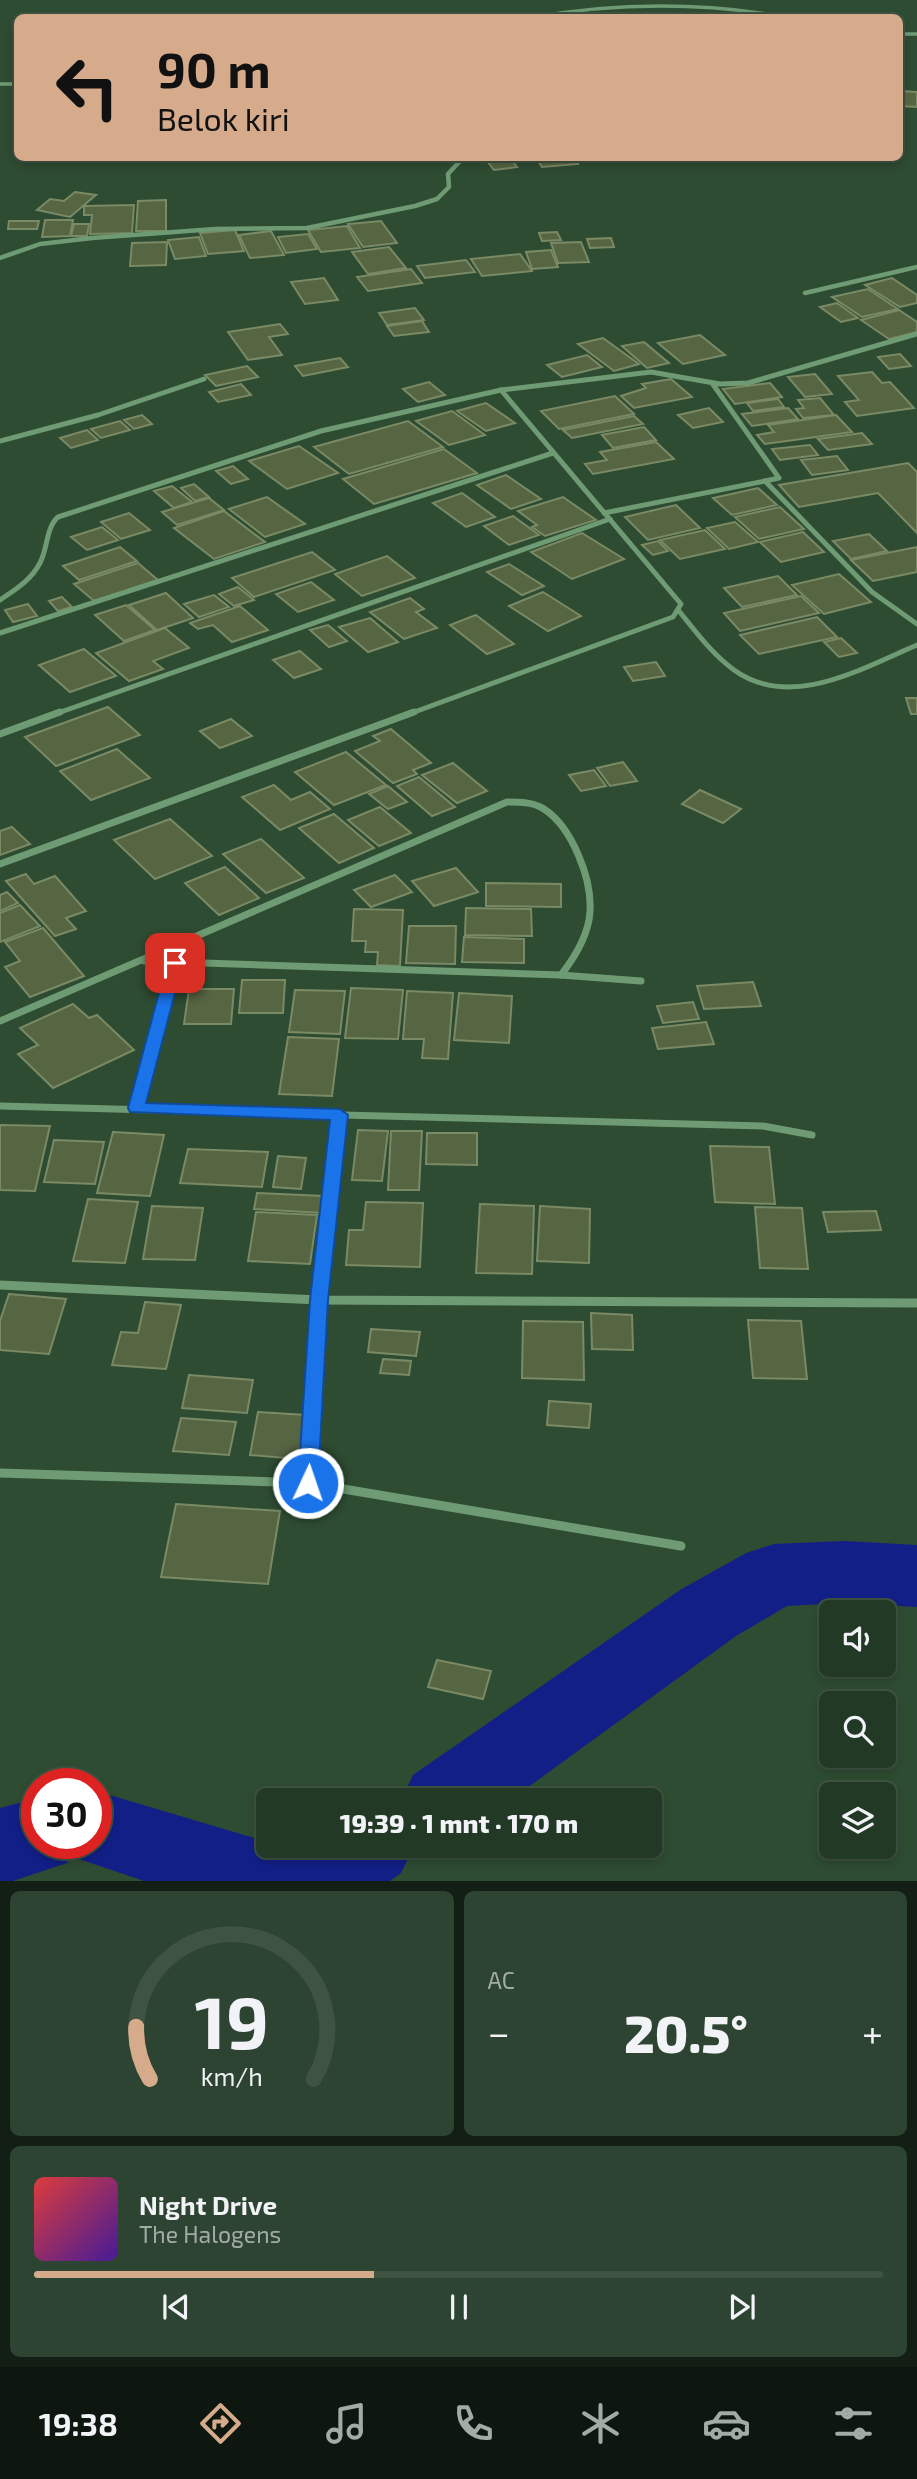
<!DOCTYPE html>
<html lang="id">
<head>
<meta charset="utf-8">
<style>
  :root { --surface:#223926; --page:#2e4432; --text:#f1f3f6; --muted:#a2aca7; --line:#3f5343; --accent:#d6ab8b }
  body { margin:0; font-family:"Exo 2",sans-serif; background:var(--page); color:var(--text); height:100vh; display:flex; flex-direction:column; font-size:26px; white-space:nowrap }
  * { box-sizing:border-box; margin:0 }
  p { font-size:23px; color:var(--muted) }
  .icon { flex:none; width:38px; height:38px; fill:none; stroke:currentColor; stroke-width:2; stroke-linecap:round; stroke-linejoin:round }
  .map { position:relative; height:1881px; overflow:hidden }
  .side { display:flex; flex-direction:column; gap:10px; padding:10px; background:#131f15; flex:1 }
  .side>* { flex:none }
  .hud { position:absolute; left:14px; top:14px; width:889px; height:147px; border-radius:10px; box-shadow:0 4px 10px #0003,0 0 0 2px var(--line); background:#d6ab8b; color:#111; overflow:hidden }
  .buttons { position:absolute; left:819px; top:1600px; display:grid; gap:14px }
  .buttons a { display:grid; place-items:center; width:77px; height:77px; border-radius:10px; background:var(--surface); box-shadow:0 4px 10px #0003,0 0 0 2px var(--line); font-size:35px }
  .speed { position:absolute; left:21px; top:1768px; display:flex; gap:14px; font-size:35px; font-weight:700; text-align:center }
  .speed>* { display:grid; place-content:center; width:91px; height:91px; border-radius:50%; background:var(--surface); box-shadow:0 4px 10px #0003,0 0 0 2px var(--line); line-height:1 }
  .speed .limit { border:10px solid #d22; background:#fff; color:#111 }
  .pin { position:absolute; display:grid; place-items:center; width:60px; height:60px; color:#fff; margin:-30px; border-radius:14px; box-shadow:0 4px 10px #0006 }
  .me { position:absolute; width:77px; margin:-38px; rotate:3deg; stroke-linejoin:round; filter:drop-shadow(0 0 5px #0008) }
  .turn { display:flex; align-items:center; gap:24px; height:147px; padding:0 28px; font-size:32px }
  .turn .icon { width:91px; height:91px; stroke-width:2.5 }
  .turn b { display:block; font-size:49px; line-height:60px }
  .big { font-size:52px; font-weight:800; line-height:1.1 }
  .side .widget { flex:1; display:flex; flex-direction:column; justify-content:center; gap:10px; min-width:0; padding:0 24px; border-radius:10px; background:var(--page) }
  .side .dial { align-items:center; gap:0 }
  .dial svg { height:182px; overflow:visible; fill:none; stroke:var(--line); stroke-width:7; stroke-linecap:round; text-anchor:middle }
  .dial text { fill:var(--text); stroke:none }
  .song { display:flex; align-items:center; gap:21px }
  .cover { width:84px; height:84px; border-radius:10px; background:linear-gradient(135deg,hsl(0 70% 55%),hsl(260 70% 35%)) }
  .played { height:7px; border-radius:4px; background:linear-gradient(90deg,var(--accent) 40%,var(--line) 40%) }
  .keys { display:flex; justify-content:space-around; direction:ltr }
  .heat { display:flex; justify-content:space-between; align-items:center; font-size:38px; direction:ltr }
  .side .tiles { flex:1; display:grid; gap:10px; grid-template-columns:1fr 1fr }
  .widget:last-child { grid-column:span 2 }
  .trip { position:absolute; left:256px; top:1788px; width:406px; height:70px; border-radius:10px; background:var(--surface); box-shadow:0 4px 10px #0003,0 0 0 2px var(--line); font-weight:800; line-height:70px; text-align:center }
  .tab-bar { display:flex; height:112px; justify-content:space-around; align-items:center; background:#0e170f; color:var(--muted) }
  .tab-bar .icon { width:49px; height:49px }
  .tab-bar .selected { color:var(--accent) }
  .tab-bar b { font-size:32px; color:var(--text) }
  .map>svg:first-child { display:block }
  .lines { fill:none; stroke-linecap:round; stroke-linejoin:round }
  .river { fill:#121f87; fill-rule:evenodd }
  .building { fill:#566542; stroke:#7a8a65; stroke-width:2 }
  .lane { stroke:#6e9b73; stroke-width:3.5 }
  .street-far3 { stroke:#6e9b73; stroke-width:4.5 }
  .street-far2 { stroke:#6e9b73; stroke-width:5 }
  .street-far1 { stroke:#6e9b73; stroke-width:7 }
  .street { stroke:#6e9b73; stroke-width:9 }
  .route { fill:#1a73e8; stroke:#114b97; stroke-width:2 }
</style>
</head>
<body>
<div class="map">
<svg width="917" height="1881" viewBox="0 0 917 1881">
  <rect width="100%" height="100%" fill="#2e4c32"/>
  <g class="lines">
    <g class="river">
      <polygon points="845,1541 917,1545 917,1607 845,1603 787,1606 736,1636 509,1801 401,1801 413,1775 680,1590 746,1553 774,1544"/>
      <polygon points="96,1791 268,1842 268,1846 291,1850 298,1846 414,1846 401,1873 390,1881 144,1881 70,1856 67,1863 13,1881 0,1881 0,1808 37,1798 37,1843 96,1843"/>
    </g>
  </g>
  <g class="building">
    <polygon points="900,91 917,92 917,107 900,106"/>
    <polygon points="510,158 517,167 494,170 487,161"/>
    <polygon points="536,158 574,158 578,164 542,167"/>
    <polygon points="730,158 768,158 768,161 731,160"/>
    <polygon points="75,192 96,195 70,217 37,210 50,199 64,201"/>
    <polygon points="166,200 166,231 136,231 138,201"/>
    <polygon points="134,205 132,233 90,234 92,215 84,215 84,206"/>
    <polygon points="45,220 73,220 70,236 42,237"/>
    <polygon points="9,221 39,221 37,229 8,229"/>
    <polygon points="381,221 397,243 363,247 348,224"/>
    <polygon points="74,224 89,224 87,236 71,236"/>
    <polygon points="347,226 360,248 321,252 308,230"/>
    <polygon points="235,230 244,251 208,254 200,233"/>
    <polygon points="271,231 284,255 250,258 239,235"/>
    <polygon points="557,232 561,240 542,241 539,233"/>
    <polygon points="308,234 317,249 286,253 278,237"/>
    <polygon points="199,237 206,256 175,259 168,240"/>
    <polygon points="611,238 614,247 590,248 587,239"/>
    <polygon points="167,242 166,265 130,266 132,243"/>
    <polygon points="581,242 589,262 558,263 551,243"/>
    <polygon points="389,247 406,268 368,274 352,252"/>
    <polygon points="551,250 558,267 532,269 526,252"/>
    <polygon points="520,254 532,271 482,276 471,259"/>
    <polygon points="466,260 475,272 425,278 417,266"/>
    <polygon points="411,269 422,283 368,291 357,277"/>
    <polygon points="324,278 338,300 305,304 291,282"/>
    <polygon points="892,278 917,295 917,303 900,307 865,285"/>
    <polygon points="868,289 898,309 862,317 832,297"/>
    <polygon points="837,303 858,318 841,322 820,307"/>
    <polygon points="415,308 424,320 387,325 379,313"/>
    <polygon points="899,310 917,322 917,332 889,339 861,320"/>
    <polygon points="422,321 429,332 394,336 387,326"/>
    <polygon points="280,324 288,334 269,337 282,355 248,360 228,332"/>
    <polygon points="700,335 725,355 683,364 658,343"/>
    <polygon points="603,338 639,364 614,371 578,344"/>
    <polygon points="644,342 669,363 647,368 622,346"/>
    <polygon points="900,354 911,366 889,369 878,357"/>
    <polygon points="587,355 602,367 562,377 547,365"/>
    <polygon points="340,358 348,367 303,376 295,366"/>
    <polygon points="247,366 258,377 216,386 205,375"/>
    <polygon points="872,372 882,383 890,382 914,408 857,416 845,402 859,400 838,376"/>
    <polygon points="815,374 832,394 805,397 788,377"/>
    <polygon points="671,379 692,397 634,408 621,396 646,388 642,384"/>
    <polygon points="429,382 445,395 418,402 403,389"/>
    <polygon points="770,383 782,397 735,404 723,389"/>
    <polygon points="241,384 251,395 218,402 209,392"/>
    <polygon points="615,396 634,414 559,429 541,411"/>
    <polygon points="820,398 834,415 803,418 796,409 804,408 798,400"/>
    <polygon points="778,399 784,407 753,411 747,403"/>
    <polygon points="486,403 515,423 486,431 457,411"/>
    <polygon points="709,408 723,422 693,428 678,415"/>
    <polygon points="788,408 798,419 752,426 742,414"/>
    <polygon points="452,411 485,435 449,445 416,421"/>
    <polygon points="142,415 152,424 134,429 124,420"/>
    <polygon points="836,415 852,432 765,444 757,435 774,432 768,425"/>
    <polygon points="634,416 643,424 572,438 563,430"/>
    <polygon points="120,421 130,430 101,438 91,429"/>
    <polygon points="408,421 443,447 349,474 314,447"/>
    <polygon points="644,427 656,440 613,448 602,435"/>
    <polygon points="87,430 98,440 71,448 60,438"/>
    <polygon points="862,433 872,444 828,450 818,439"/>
    <polygon points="656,442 674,459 593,474 585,464 607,460 600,452"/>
    <polygon points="810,445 818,455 780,460 772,449"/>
    <polygon points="299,446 338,473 287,489 249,461"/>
    <polygon points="444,449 477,473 374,504 343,479"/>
    <polygon points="837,456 848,470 812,475 801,460"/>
    <polygon points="908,463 917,472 917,533 878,493 799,507 779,485"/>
    <polygon points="233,466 248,479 231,484 216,471"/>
    <polygon points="506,475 541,499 511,509 477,485"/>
    <polygon points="194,484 209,497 195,501 181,488"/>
    <polygon points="172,486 192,502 174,508 154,491"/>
    <polygon points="758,488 777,505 732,515 713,498"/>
    <polygon points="462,493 495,517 466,527 433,503"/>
    <polygon points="267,497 305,524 265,537 229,509"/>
    <polygon points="563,497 596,520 545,536 532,527 537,525 518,511"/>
    <polygon points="209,498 224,510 177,525 162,512"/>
    <polygon points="676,505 700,528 648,540 625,517"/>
    <polygon points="780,507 804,529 759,539 735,517"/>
    <polygon points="224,511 265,542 214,559 174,528"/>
    <polygon points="129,513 150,530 121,539 101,522"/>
    <polygon points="513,516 539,535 509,545 484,526"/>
    <polygon points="735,522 758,542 729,549 707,528"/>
    <polygon points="102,527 118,540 87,550 71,537"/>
    <polygon points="705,530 725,549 680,559 660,540"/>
    <polygon points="803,532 824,552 781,562 760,542"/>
    <polygon points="582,533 624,559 572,579 531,552"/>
    <polygon points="869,534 887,551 851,559 833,541"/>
    <polygon points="658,541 668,551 653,555 642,545"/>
    <polygon points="120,547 137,561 79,580 63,566"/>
    <polygon points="917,547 917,572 873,581 851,560"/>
    <polygon points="312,552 335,570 254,597 232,578"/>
    <polygon points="387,556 415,578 362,596 335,574"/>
    <polygon points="138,563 158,580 94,601 74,584"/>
    <polygon points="509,564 544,586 522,595 487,572"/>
    <polygon points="839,574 871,602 824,614 792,585"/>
    <polygon points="778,576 797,595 742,607 724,588"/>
    <polygon points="311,582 334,600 298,612 276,594"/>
    <polygon points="238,587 254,600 234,606 219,594"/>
    <polygon points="543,592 581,616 548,631 509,606"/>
    <polygon points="166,593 193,618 157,630 129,605"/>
    <polygon points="214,595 229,607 199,617 184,604"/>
    <polygon points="801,596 819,613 740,631 724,613"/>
    <polygon points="62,597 72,607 58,611 49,601"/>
    <polygon points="410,598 424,609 416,612 437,628 404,639 370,612"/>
    <polygon points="28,604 37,616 13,622 5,610"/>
    <polygon points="126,605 155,630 124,641 95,615"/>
    <polygon points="240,606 268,630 232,642 213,625 198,629 190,623"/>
    <polygon points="476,615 514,644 487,654 450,625"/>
    <polygon points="817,617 837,637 759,654 740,635"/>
    <polygon points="370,618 398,642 368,652 339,627"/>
    <polygon points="328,625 347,641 329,647 310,630"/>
    <polygon points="165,628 189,648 153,661 163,669 129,681 96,653"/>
    <polygon points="841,638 857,653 839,657 824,642"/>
    <polygon points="84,649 116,676 70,692 39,665"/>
    <polygon points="300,651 321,669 294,678 273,660"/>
    <polygon points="656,662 665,676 633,681 624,667"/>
    <polygon points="906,698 917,698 917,714 911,714"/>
    <polygon points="108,707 140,735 56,766 25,737"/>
    <polygon points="231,719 252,736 220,748 200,731"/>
    <polygon points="391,729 431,763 413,770 417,774 393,783 355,751 380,741 373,736"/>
    <polygon points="117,749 150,778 91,800 60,771"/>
    <polygon points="346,752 386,785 334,805 295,772"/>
    <polygon points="623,762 637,781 610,786 597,768"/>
    <polygon points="453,763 487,791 457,803 422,775"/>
    <polygon points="594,770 606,786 581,791 569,775"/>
    <polygon points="419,777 455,807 432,816 397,786"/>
    <polygon points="274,785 291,800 310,792 330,809 280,830 242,797"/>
    <polygon points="388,786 407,802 388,809 369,794"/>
    <polygon points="700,790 741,809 723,823 682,804"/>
    <polygon points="380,807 411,833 379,846 348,820"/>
    <polygon points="334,814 374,848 339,863 299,828"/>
    <polygon points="170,819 212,856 155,879 114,840"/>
    <polygon points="12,827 30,844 0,855 0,831"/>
    <polygon points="261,839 304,878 266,893 223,854"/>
    <polygon points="225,867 259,898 219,915 185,883"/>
    <polygon points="456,868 478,892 434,906 412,881"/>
    <polygon points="26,874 34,884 55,876 86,911 66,918 76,929 55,936 6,881"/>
    <polygon points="395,875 412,892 371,907 354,890"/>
    <polygon points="486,883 561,884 561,907 486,906"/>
    <polygon points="7,892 18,903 0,911 0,895"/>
    <polygon points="20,905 40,926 0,942 0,913"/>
    <polygon points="466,908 531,909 532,936 465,935"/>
    <polygon points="354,909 403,910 400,966 377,965 378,952 365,952 366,941 352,941"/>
    <polygon points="409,926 456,926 455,964 406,963"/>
    <polygon points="43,928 84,976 30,997 5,967 20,961 5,942"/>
    <polygon points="464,937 524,939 524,963 462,962"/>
    <polygon points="242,980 285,980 283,1013 239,1013"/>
    <polygon points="753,982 761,1006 704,1009 697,986"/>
    <polygon points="351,988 403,990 398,1039 345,1038"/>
    <polygon points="189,989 234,989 231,1024 184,1024"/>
    <polygon points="295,990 345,991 340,1034 289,1032"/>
    <polygon points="407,991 453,993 448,1059 422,1058 424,1039 403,1039"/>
    <polygon points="459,993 512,996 509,1043 454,1040"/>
    <polygon points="693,1002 699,1019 663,1023 657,1006"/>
    <polygon points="73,1004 89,1018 97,1015 134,1050 53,1088 18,1054 38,1045 20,1028"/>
    <polygon points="706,1022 714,1044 658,1049 652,1028"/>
    <polygon points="288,1037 339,1039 332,1096 279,1094"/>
    <polygon points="0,1125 50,1126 35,1191 0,1190"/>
    <polygon points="358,1130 388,1131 382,1181 352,1180"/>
    <polygon points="391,1131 422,1131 419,1190 388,1190"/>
    <polygon points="113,1132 164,1135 150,1196 97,1193"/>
    <polygon points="427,1133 477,1133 477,1165 426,1164"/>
    <polygon points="54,1140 104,1142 95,1184 44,1182"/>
    <polygon points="710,1146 769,1147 775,1204 715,1202"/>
    <polygon points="188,1149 268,1152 262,1187 180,1183"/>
    <polygon points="278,1156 306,1158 301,1189 273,1187"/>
    <polygon points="257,1193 324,1196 322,1213 254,1209"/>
    <polygon points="88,1199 138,1202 125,1263 73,1261"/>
    <polygon points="366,1202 423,1203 420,1267 346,1265 349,1230 363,1230"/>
    <polygon points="480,1204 534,1206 532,1274 476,1273"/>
    <polygon points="152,1206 203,1208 195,1260 143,1259"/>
    <polygon points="540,1206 590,1209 589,1263 537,1261"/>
    <polygon points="755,1207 802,1208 808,1269 760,1268"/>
    <polygon points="876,1211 881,1230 828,1232 823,1212"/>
    <polygon points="256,1212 317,1215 310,1264 248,1261"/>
    <polygon points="9,1294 66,1299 49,1354 0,1350 0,1321"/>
    <polygon points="145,1302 181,1305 166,1369 112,1365 121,1332 138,1333"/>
    <polygon points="591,1313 632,1315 633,1350 592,1349"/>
    <polygon points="748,1320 801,1321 807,1379 753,1378"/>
    <polygon points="523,1321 583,1322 584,1380 522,1378"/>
    <polygon points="371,1329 420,1332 416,1356 368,1352"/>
    <polygon points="383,1359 411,1361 409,1375 380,1373"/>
    <polygon points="189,1375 253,1380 247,1413 182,1408"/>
    <polygon points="549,1401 591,1404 589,1428 547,1425"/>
    <polygon points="258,1412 306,1415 298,1459 250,1455"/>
    <polygon points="181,1418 236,1422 229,1455 173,1451"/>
    <polygon points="176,1504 280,1511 268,1584 161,1577"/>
    <polygon points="437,1660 491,1671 483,1699 428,1687"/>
  </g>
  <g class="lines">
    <g class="lane">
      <path d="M529 18C617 2 704 2 792 18"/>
      <polyline points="900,34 917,34"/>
      <polyline points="0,84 18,84"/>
    </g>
    <g class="street-far3">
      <polyline points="0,258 40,244 92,238 215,229 307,228 415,206 437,199 449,187 448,174 459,162 468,158"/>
      <polyline points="805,293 917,267"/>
    </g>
    <g class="street-far2">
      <polyline points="712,383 779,478 765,481 872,592 917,624"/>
      <polyline points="0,441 98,415 204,379"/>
      <polyline points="604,513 765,481"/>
      <path d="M0 600C16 589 31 580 40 563 48 548 46 527 58 517L321 431 501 390 651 372 720 384 748 383 917 334"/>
      <path d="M679 611C696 632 712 654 734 670 791 711 862 668 917 645"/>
      <polyline points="0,633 553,453"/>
      <polyline points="55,714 610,519"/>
      <polyline points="409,714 673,617 681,604 501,390"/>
    </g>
    <g class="street-far1">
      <polyline points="0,734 60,712"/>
      <polyline points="0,864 414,712"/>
      <polyline points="144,961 561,975 641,981"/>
      <path d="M0 1021 507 802C520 802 533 802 544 809 572 827 592 879 590 911 589 935 575 957 561 975"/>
      <polyline points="0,1106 763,1126 812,1135"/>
      <polyline points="136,1108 175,963"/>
      <polyline points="327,1226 339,1115"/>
    </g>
    <g class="street">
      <polyline points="327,1224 319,1300 308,1483 681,1546"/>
      <polyline points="0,1285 319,1300 917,1303"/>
      <polyline points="0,1473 308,1483"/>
    </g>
  </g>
  <polygon class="route" points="175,958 183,963 146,1103 340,1109 348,1115 328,1300 318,1483 315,1488 301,1488 298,1483 310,1300 330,1120 130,1112 128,1108 167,963"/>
</svg>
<div class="buttons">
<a><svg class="icon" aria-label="sound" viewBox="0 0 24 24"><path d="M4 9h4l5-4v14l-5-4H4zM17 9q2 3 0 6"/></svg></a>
<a><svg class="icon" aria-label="search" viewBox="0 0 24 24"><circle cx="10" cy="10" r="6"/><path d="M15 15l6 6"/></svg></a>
<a><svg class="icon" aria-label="layers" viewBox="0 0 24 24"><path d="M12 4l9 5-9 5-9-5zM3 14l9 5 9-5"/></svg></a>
</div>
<div class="speed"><div class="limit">30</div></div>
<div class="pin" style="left:175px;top:963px;background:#d93025"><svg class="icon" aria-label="arrive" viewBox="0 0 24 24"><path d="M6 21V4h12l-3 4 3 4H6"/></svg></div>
<svg class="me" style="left:308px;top:1483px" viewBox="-20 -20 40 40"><circle r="17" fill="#1a73e8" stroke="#fff" stroke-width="3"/><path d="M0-11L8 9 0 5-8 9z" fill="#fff"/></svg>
<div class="trip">19:39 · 1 mnt · 170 m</div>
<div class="hud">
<div class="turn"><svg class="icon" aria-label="left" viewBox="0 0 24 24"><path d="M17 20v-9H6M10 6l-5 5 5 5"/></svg><div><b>90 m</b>Belok kiri</div></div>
</div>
</div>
<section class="side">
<div class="tiles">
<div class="widget dial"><svg viewBox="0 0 100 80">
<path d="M14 69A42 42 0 1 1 86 69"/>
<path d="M14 69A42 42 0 0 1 8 46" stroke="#d6ab8b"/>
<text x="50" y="56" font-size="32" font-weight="700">19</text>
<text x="50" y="72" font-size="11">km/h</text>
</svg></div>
<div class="widget"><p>AC</p>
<div class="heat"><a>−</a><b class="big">20.5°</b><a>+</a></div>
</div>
<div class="widget">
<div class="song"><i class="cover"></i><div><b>Night Drive</b><p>The Halogens</p></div></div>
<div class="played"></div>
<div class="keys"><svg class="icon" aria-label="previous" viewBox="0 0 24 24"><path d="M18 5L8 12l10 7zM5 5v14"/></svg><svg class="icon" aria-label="pause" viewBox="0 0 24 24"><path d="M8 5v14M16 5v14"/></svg><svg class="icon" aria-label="next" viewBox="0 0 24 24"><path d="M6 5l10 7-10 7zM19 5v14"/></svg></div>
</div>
</div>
</section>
<nav class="tab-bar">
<b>19:38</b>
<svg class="icon selected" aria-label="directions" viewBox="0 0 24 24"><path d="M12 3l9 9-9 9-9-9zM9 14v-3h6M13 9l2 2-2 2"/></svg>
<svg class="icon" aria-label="music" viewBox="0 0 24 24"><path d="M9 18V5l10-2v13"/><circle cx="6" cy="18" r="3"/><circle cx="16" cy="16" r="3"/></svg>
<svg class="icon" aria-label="phone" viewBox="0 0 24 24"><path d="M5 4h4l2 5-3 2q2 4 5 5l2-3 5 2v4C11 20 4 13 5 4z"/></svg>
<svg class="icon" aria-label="climate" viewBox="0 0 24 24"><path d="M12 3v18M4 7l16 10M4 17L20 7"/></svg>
<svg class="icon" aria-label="car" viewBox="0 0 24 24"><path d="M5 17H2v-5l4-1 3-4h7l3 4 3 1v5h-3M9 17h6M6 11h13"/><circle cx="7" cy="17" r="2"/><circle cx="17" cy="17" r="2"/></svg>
<svg class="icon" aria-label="filters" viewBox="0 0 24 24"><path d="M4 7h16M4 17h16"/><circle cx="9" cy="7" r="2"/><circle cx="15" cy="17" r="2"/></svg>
</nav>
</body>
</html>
